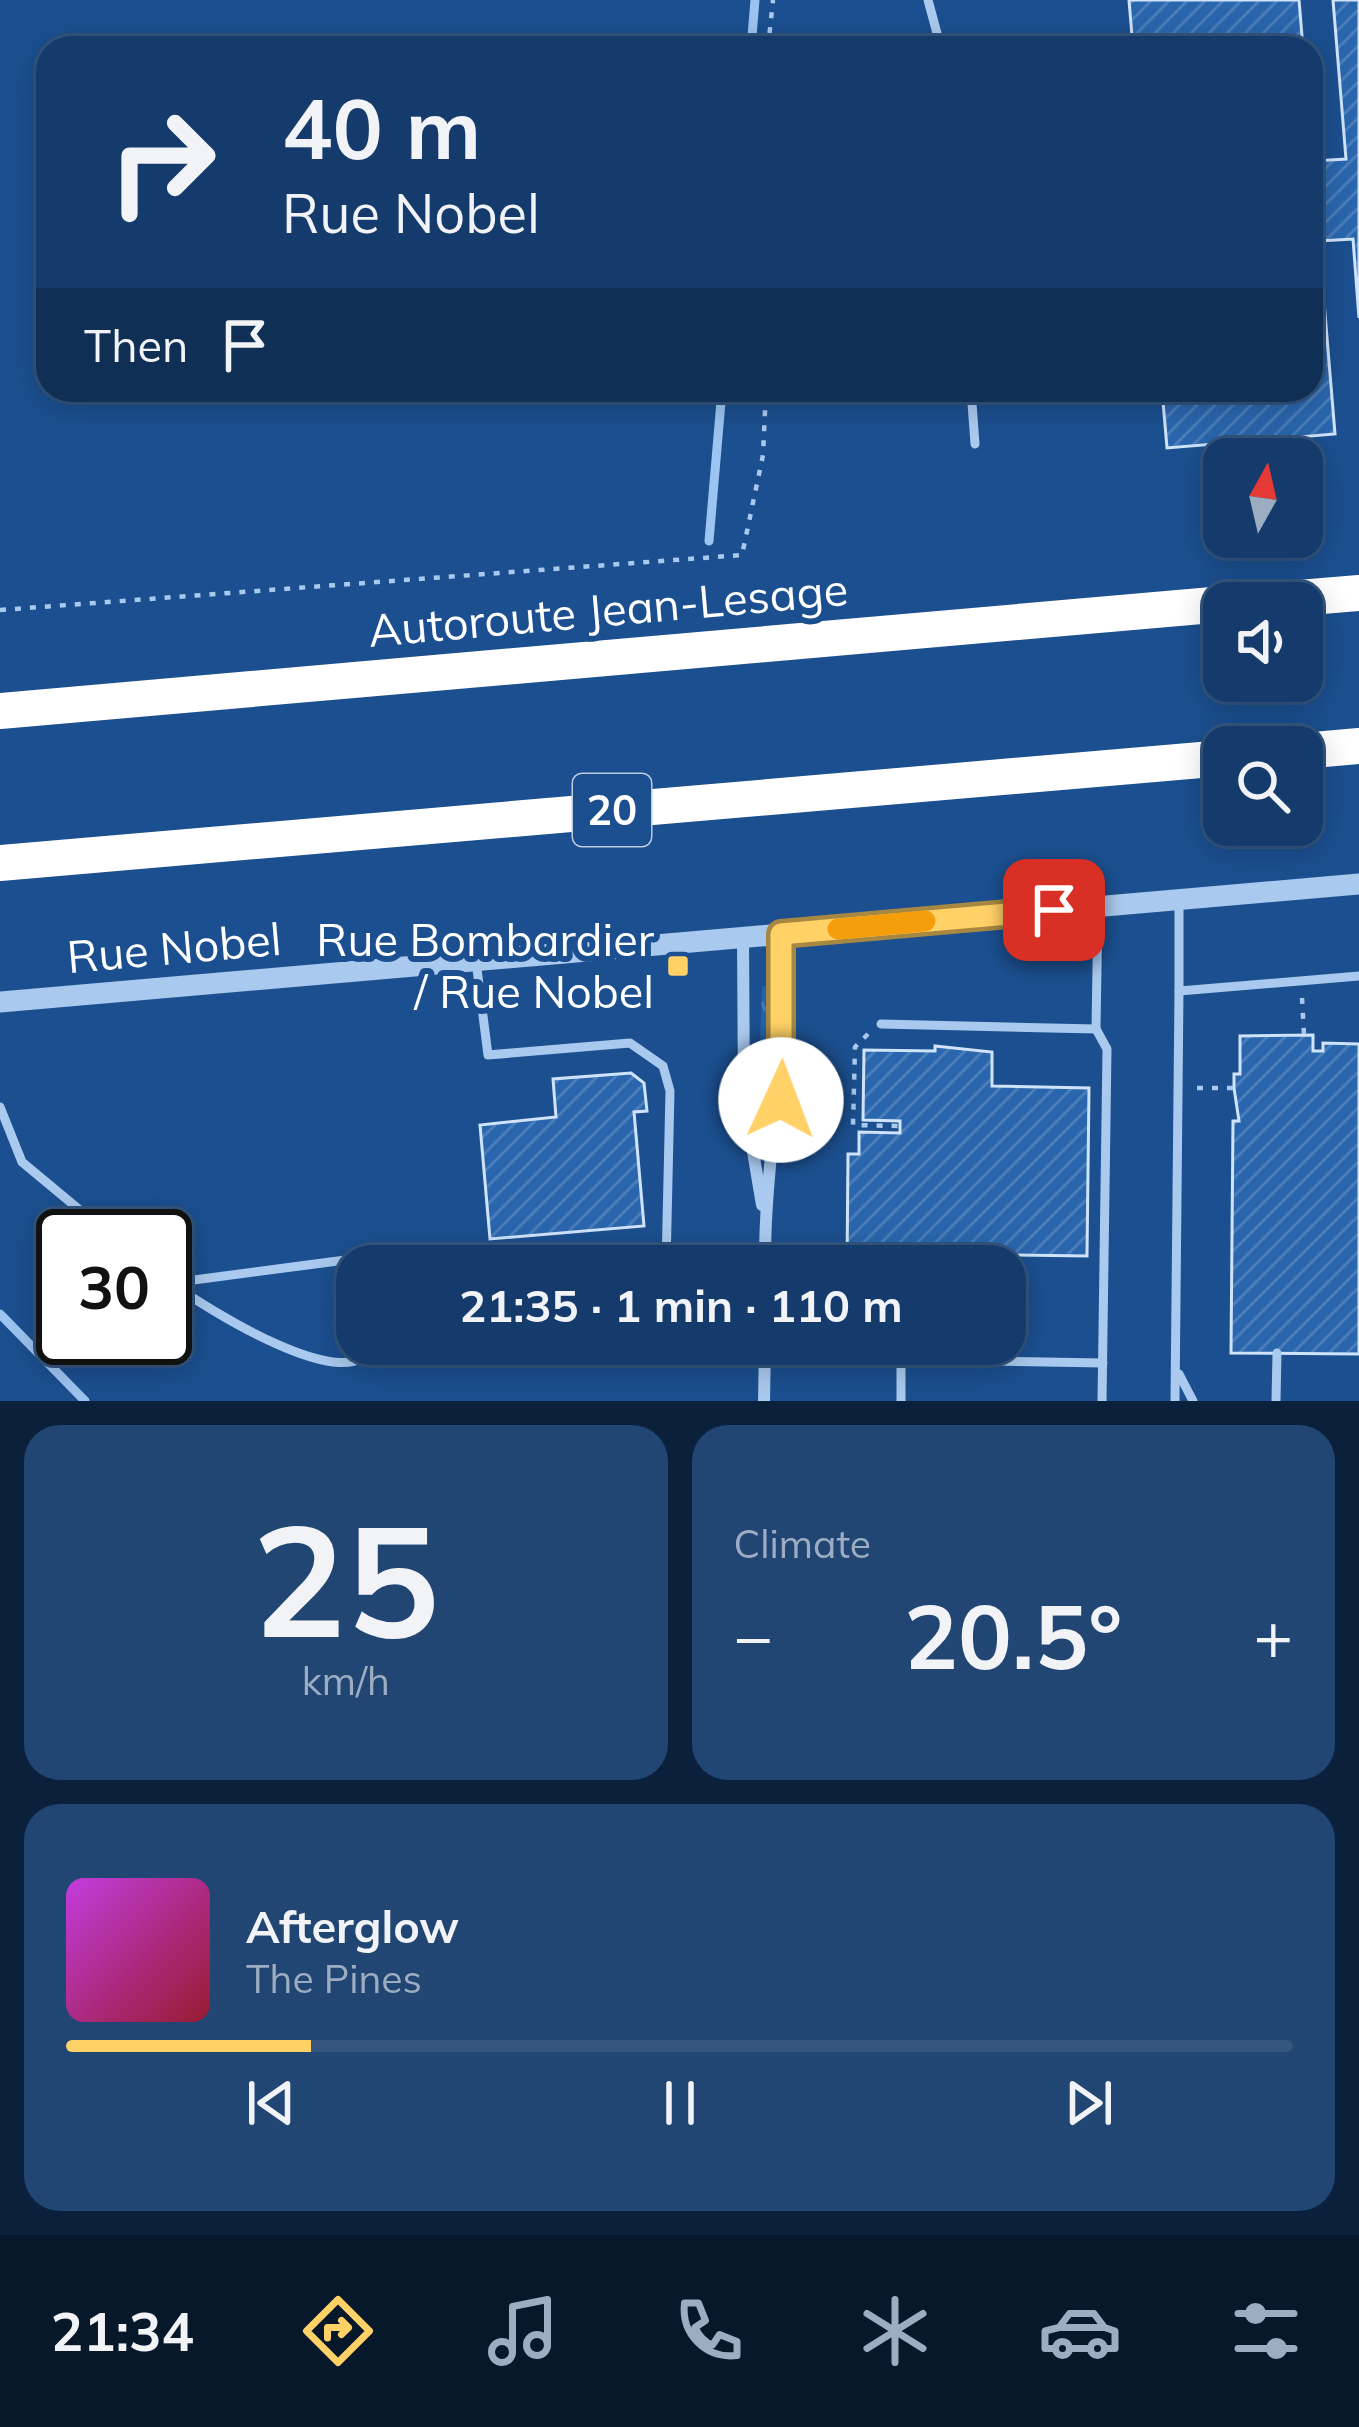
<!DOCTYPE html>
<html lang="en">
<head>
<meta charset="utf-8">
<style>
  :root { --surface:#143b6b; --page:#214673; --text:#f1f3f6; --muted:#9dadc1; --line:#33557e; --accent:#ffd166 }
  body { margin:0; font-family:Mulish,sans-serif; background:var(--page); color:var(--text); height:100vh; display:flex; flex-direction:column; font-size:45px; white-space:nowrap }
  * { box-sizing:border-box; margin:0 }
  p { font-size:39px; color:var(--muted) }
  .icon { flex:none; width:66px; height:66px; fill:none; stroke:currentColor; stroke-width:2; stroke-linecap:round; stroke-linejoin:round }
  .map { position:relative; height:1401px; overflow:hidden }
  .sheet { display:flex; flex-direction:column; gap:24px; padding:24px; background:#0b203b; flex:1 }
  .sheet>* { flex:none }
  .guide { position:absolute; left:36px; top:36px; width:1287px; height:366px; border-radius:36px; box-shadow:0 6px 30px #0003,0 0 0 3px var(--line); background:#143b6b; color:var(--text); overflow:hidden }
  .needle { width:78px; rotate:8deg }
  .fabs { position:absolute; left:1203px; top:438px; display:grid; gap:24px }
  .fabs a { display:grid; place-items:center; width:120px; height:120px; border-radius:24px; background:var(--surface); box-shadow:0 6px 30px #0003,0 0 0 3px var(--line); font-size:60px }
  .speed { position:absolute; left:36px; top:1209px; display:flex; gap:24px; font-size:60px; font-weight:700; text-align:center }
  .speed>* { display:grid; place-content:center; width:156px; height:156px; border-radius:50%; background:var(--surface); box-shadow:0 6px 30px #0003,0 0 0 3px var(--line); line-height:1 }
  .speed .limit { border:6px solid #111; border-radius:18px; background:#fff; color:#111 }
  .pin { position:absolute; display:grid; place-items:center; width:102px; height:102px; color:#fff; margin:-51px; border-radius:24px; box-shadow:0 6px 18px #0006 }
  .me { position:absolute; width:132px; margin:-66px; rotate:2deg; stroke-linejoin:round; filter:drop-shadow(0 0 9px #0008) }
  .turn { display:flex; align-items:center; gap:42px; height:252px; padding:0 48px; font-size:54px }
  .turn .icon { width:156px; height:156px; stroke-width:2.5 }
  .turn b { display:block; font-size:84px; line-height:102px }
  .then { display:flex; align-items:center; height:114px; padding:0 48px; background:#0003; gap:24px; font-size:45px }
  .big { font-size:90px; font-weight:700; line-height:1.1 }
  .sheet .card { flex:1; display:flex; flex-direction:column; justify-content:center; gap:18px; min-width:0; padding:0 42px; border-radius:36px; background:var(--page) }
  .sheet .dial { align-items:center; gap:0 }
  .dial b { font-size:156px; line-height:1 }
  .song { display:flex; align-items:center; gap:36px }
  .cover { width:144px; height:144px; border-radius:18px; background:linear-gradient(135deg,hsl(290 70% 55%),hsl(350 70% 35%)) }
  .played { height:12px; border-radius:6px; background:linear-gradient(90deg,var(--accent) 20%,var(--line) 20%) }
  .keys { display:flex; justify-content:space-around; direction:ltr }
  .heat { display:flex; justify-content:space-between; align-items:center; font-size:66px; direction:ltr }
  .sheet .tiles { flex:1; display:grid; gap:24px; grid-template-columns:1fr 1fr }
  .card:last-child { grid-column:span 2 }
  .trip { position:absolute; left:336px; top:1245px; width:690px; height:120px; border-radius:36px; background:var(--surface); box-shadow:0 6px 30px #0003,0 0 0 3px var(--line); font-weight:700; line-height:120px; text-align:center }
  .menu { display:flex; height:192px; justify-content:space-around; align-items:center; background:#08182b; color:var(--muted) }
  .menu .icon { width:84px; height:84px }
  .menu .active { color:var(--accent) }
  .menu b { font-size:54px; color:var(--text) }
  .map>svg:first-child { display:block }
  .grass { fill:url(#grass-tufts) }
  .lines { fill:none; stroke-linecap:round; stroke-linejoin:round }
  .stream { stroke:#9cc4f0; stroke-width:9 }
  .building { fill:url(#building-hatch); stroke:#cfe3fa; stroke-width:3 }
  .path { stroke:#a9c9ee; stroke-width:4.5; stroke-dasharray:6 9; stroke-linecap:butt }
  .service { stroke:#a9c9ee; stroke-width:9 }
  .minor { stroke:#a9c9ee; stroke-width:12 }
  .tertiary { stroke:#a9c9ee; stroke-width:21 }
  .motorway { stroke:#fff; stroke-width:36 }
  .route-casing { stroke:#a68842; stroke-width:30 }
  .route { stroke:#ffd166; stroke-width:21 }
  .slow { stroke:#f59e0b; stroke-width:21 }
  .poi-dot { fill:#ffd166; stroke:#1b4f8f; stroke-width:4.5 }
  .labels { text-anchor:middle; stroke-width:12; stroke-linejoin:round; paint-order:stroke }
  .shield { fill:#1b4f8f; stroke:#bbcadd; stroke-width:3 }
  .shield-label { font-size:42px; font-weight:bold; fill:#fff }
  .street-label { font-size:45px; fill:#fff; stroke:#1b4f8f }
  .poi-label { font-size:45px; fill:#fff; stroke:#1b4f8f; text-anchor:end }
</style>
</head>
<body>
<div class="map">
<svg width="1359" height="1401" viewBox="0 0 1359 1401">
  <defs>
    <pattern id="grass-tufts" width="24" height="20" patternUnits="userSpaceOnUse" patternTransform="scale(3)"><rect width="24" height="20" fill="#2461a8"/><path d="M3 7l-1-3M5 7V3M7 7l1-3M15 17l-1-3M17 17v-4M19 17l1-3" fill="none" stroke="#4579b5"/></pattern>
    <pattern id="building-hatch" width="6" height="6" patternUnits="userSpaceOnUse" patternTransform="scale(3)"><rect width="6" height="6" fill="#2a66ad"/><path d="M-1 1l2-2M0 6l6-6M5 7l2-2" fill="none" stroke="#4a7db9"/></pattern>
  </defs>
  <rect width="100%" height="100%" fill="#1b4f8f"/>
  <polygon class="grass" points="762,986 772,986 768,1100 758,1100"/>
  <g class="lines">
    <g class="stream">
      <polyline points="751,48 755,0"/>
      <polyline points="709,541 722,390"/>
      <polyline points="0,1314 85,1401"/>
    </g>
  </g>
  <g class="building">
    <polygon points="1129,0 1299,0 1303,48 1133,48"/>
    <polygon points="1333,0 1359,0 1359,318 1353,239 1319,241 1335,434 1167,448 1162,390 1311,390 1311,142 1313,161 1346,159"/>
    <polygon points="1313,1035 1313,1051 1323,1051 1323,1043 1359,1044 1359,1354 1231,1353 1233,1121 1239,1121 1234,1088 1234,1074 1240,1074 1240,1036"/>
    <polygon points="935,1046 992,1052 992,1086 1089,1088 1087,1256 939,1254 939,1266 847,1266 848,1154 859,1154 859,1132 900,1133 900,1121 863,1120 864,1050 935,1051"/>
    <polygon points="631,1073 644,1083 647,1111 634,1112 644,1226 490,1239 480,1125 556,1117 553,1079"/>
  </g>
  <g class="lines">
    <g class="path">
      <polyline points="768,48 773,0"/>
      <polyline points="0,610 742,555 763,455 766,390"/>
      <polyline points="1302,998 1304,1035"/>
      <polyline points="868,1034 855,1047 853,1125 900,1126"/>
      <polyline points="1197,1088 1234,1088"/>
    </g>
    <g class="service">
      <polyline points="928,0 941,48"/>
      <polyline points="971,390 975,444"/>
      <polyline points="1179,901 1179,991 1359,976"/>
      <polyline points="476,961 488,1055 630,1043 663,1066 670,1091 666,1266"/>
      <polyline points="881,1024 1096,1029 1098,906"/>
      <polyline points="1096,1029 1107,1049 1102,1401"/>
      <polyline points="0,1107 22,1162 111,1236"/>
      <path d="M165 1278C208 1312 358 1401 370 1344"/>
      <polyline points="171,1283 368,1257 368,1266"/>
      <polyline points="742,1344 765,1346"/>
      <polyline points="765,1357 1103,1363"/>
      <polyline points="1179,1374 1193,1401"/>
      <polyline points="901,1401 901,1360"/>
      <polyline points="1175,1401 1179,991"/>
      <polyline points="1276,1401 1277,1353"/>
    </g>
    <g class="minor">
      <polyline points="743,938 744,1098 762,1205"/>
      <path d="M765 1266C764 1155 791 1047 781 934"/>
      <polyline points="764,1401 765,1344"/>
    </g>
    <polyline class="tertiary" points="0,1002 1359,884"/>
    <g class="motorway">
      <polyline points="1239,603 1359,593"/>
      <polyline points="0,711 1224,604"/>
      <polyline points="1302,751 1359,746"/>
      <polyline points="0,863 1224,758"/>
    </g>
  </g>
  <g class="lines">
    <g class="route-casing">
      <polyline id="route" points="781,1100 781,934 1054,910"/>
    </g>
    <use href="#route" class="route"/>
    <polyline class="slow" points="838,929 925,921"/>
  </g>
  <rect class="poi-dot" x="666" y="954" width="24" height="24" rx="6"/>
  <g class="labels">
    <rect class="shield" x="573" y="774" width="78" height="72" rx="9"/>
    <g class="shield-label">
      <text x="612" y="825">20</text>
    </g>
    <g class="street-label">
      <text transform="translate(608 610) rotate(-5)" y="16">Autoroute Jean-Lesage</text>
      <text transform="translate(174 948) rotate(-5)" y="16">Rue Nobel</text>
    </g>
    <g class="poi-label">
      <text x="654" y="956">Rue Bombardier<tspan x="654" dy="52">/ Rue Nobel</tspan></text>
    </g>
  </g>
</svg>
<div class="fabs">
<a><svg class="needle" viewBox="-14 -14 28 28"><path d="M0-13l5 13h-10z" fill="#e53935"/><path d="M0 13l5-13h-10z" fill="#9dadc1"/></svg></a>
<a><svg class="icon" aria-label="sound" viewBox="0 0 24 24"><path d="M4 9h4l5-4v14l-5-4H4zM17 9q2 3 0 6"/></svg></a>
<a><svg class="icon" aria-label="search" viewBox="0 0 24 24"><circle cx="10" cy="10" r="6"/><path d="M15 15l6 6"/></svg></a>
</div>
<div class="speed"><div class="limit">30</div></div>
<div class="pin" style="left:1054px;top:910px;background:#d93025"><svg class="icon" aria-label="arrive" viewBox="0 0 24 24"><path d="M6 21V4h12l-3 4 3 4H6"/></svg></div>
<svg class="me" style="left:781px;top:1100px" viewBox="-20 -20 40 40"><circle r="19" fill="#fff"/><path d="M0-13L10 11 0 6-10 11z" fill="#ffd166"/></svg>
<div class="trip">21:35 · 1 min · 110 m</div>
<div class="guide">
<div class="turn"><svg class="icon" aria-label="right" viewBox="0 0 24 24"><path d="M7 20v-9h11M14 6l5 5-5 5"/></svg><div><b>40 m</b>Rue Nobel</div></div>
<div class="then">Then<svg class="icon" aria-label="arrive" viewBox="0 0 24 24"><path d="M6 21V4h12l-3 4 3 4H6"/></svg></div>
</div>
</div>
<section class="sheet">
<div class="tiles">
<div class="card dial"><b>25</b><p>km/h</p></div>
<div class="card"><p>Climate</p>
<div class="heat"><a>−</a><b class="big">20.5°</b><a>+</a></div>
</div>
<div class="card">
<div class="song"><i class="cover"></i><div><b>Afterglow</b><p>The Pines</p></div></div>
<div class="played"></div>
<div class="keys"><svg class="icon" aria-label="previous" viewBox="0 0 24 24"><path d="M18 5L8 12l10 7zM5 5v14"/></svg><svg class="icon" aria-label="pause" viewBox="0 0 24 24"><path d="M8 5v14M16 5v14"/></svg><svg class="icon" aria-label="next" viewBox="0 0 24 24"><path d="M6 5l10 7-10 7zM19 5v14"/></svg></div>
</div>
</div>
</section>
<nav class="menu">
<b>21:34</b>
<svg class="icon active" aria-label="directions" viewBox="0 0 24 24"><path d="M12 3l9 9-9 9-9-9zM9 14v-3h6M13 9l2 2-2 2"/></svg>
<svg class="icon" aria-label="music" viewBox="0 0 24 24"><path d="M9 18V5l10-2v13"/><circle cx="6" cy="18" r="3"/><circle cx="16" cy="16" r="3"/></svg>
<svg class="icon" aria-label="phone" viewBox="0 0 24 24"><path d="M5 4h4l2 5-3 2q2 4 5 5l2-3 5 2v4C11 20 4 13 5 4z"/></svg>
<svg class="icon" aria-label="climate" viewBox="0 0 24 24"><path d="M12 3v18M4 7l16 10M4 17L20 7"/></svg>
<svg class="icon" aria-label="car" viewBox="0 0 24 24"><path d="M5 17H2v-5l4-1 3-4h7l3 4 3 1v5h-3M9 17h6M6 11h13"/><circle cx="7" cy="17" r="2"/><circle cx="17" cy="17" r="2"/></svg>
<svg class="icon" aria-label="filters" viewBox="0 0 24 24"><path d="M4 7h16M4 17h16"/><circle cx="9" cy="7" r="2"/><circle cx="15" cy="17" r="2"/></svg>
</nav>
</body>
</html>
